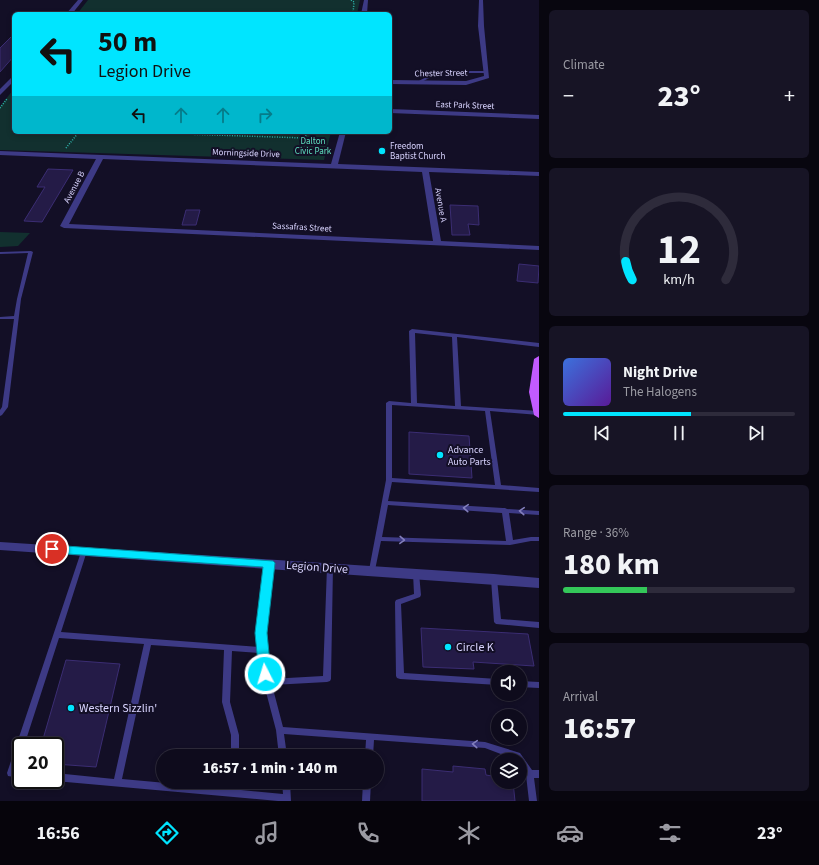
<!DOCTYPE html>
<html lang="en">
<head>
<meta charset="utf-8">
<style>
  :root { --surface:#0e0b1c; --page:#171425; --text:#f1f3f6; --muted:#9b9ba3; --line:#2e2b3b; --accent:#00e5ff }
  body { margin:0; font-family:"Source Sans 3",sans-serif; background:var(--page); color:var(--text); height:100vh; display:flex; flex-direction:column; font-size:15px; white-space:nowrap }
  * { box-sizing:border-box; margin:0 }
  p { font-size:13px; color:var(--muted) }
  .icon { flex:none; width:22px; height:22px; fill:none; stroke:currentColor; stroke-width:2; stroke-linecap:round; stroke-linejoin:round }
  .map { position:relative; flex:1; overflow:hidden }
  .drawer { display:flex; flex-direction:column; gap:10px; padding:10px; background:#08060f; width:280px }
  .drawer>* { flex:none }
  .hud { position:absolute; left:12px; top:12px; width:380px; height:122px; border-radius:6px; box-shadow:0 2px 6px #0003,0 0 0 1px var(--line); background:#00e5ff; color:#111; overflow:hidden }
  .buttons { position:absolute; left:491px; top:665px; display:grid; gap:8px }
  .buttons a { display:grid; place-items:center; width:36px; height:36px; border-radius:50%; background:var(--surface); box-shadow:0 2px 6px #0003,0 0 0 1px var(--line); font-size:20px }
  .speed { position:absolute; left:12px; top:737px; display:flex; gap:8px; font-size:20px; font-weight:700; text-align:center }
  .speed>* { display:grid; place-content:center; width:52px; height:52px; border-radius:50%; background:var(--surface); box-shadow:0 2px 6px #0003,0 0 0 1px var(--line); line-height:1 }
  .speed .limit { border:2px solid #111; border-radius:6px; background:#fff; color:#111 }
  .pin { position:absolute; display:grid; place-items:center; width:34px; height:34px; color:#fff; margin:-17px; border:2px solid #fff; border-radius:50%; box-shadow:0 1px 4px #0007 }
  .me { position:absolute; width:44px; margin:-22px; rotate:355deg; stroke-linejoin:round; filter:drop-shadow(0 0 3px #0008) }
  .turn { display:flex; align-items:center; gap:14px; height:84px; padding:0 20px; font-size:18px }
  .turn .icon { width:52px; height:52px; stroke-width:2.5 }
  .turn b { display:block; font-size:28px; line-height:34px }
  .lanes { display:flex; align-items:center; height:38px; padding:0 20px; background:#0003; justify-content:center; gap:20px; direction:ltr }
  .lanes .off { opacity:.35 }
  .big { font-size:30px; font-weight:800; line-height:1.1 }
  .drawer .card { flex:1; display:flex; flex-direction:column; justify-content:center; gap:6px; min-width:0; padding:0 14px; border-radius:6px; background:var(--page) }
  .drawer .dial { align-items:center; gap:0 }
  .dial svg { height:104px; overflow:visible; fill:none; stroke:var(--line); stroke-width:7; stroke-linecap:round; text-anchor:middle }
  .dial text { fill:var(--text); stroke:none }
  .song { display:flex; align-items:center; gap:12px }
  .cover { width:48px; height:48px; border-radius:6px; background:linear-gradient(135deg,hsl(220 70% 55%),hsl(270 70% 35%)) }
  .played { height:4px; border-radius:2px; background:linear-gradient(90deg,var(--accent) 55%,var(--line) 55%) }
  .keys { display:flex; justify-content:space-around; direction:ltr }
  .heat { display:flex; justify-content:space-between; align-items:center; font-size:22px; direction:ltr }
  .charge { height:6px; border-radius:3px; background:linear-gradient(90deg,#34c759 36%,var(--line) 0) }
  .trip { position:absolute; left:156px; top:749px; width:228px; height:40px; border-radius:20px; background:var(--surface); box-shadow:0 2px 6px #0003,0 0 0 1px var(--line); font-weight:800; line-height:40px; text-align:center }
  .menu { display:flex; height:64px; justify-content:space-around; align-items:center; background:#06040b; color:var(--muted) }
  .menu .icon { width:28px; height:28px }
  .menu .active { color:var(--accent) }
  .menu b { font-size:18px; color:var(--text) }
  main { display:flex; flex:1; min-height:0 }
  .map>svg:first-child { display:block }
  .green { fill:#12302f }
  .building { fill:#241b47; stroke:#3b2d73 }
  .lines { fill:none; stroke-linecap:round; stroke-linejoin:round }
  .path { stroke:#2fb8b0; stroke-width:1.5; stroke-dasharray:1 1.5; stroke-linecap:butt }
  .service { fill:#3d3a85; fill-rule:evenodd }
  .minor { fill:#3d3a85; fill-rule:evenodd }
  .tertiary { fill:#3d3a85; fill-rule:evenodd }
  .primary { fill:#c25bff; fill-rule:evenodd }
  .oneway { stroke:#837fbc }
  .route { fill:#00e5ff; stroke:#0095a6 }
  .poi-dot { fill:#00e5ff; stroke:#130f26; stroke-width:1.5 }
  .labels { text-anchor:middle; stroke-width:4; stroke-linejoin:round; paint-order:stroke }
  .far-street-label { font-size:9px; fill:#d9d4ff; stroke:#130f26 }
  .far-park-label { font-size:9px; fill:#5fe0c0; stroke:#130f26 }
  .far-poi-label { font-size:9px; fill:#d9d4ff; stroke:#130f26; text-anchor:start }
  .poi-label { font-size:10px; fill:#d9d4ff; stroke:#130f26; text-anchor:start }
  .near-street-label { font-size:12px; fill:#d9d4ff; stroke:#130f26 }
  .near-poi-label { font-size:12px; fill:#d9d4ff; stroke:#130f26; text-anchor:start }
</style>
</head>
<body>
<main>
<div class="map">
<svg width="539" height="801" viewBox="0 0 539 801">
  <rect width="100%" height="100%" fill="#130f26"/>
  <g class="green">
    <polygon points="88,0 360,0 357,14 77,14"/>
    <polygon points="14,89 14,132 331,132 324,160 0,150 0,106"/>
    <polygon points="0,232 30,233 18,246 0,247"/>
  </g>
  <g class="building">
    <polygon points="14,34 14,56 0,72 0,48"/>
    <polygon points="48,169 73,170 42,222 24,221 45,187 37,187"/>
    <polygon points="450,205 478,206 479,225 468,224 470,235 452,235"/>
    <polygon points="186,210 200,210 196,225 182,225"/>
    <polygon points="519,264 539,266 538,283 517,281"/>
    <polygon points="409,432 469,436 472,478 409,474"/>
    <polygon points="421,628 528,634 534,666 473,662 474,669 423,667"/>
    <polygon points="66,660 120,664 96,767 55,764 55,746 41,746"/>
    <polygon points="453,766 485,769 486,775 498,777 498,782 513,782 515,801 422,801 422,769 453,772"/>
  </g>
  <g class="lines">
    <g class="path">
      <polyline points="351,0 354,2 353,14"/>
      <polyline points="0,108 7,99"/>
      <polyline points="122,132 305,138 307,132"/>
      <polyline points="66,148 79,132"/>
    </g>
    <g class="service">
      <polygon points="437,71 485,71 487,72 485,73 438,73 420,83 417,82"/>
      <polygon points="31,251 33,252 21,299 8,407 2,415 0,416 0,410 2,407 14,319 0,319 0,317 14,316 17,299 28,253 0,254 0,252"/>
      <path d="M412 329 539 343V347L457 337 461 406 539 411V415L490 411 501 485 539 488V492L392 482 388 501 503 508H505L507 509 539 511V515L509 513 513 540 531 537H539V541H531L510 545 381 541 375 570 374 572H370L369 570 386 480V403L389 401 411 403 409 331ZM415 333 452 337 455 406 417 403ZM392 405 485 411 495 485 392 478ZM388 505 502 513 506 541 382 537Z"/>
      <polygon points="82,549 86,549 87,551 61,632 259,647 257,633 266,563 267,561 271,561 272,563 265,633 269,673 270,679 323,676 327,567 328,565 332,565 333,567 331,679 330,681 327,682 272,685 283,727 485,742 520,753 532,770 539,770 539,778 534,778 537,801 529,801 526,775 520,767 520,760 515,760 514,759 485,748 374,740 373,756 365,756 366,740 284,734 287,756 279,756 276,730 261,673 259,653 232,651 230,702 239,735 239,756 231,756 231,735 222,702 224,650 151,645 122,779 233,789 232,782 240,782 241,790 283,794 282,782 290,782 291,801 278,801 55,781 53,780 55,780 55,773 114,779 144,644 59,638 24,746 21,746 21,755 16,770 21,770 21,778 8,776 7,773"/>
      <polygon points="416,570 418,571 419,573 421,595 420,597 401,604 404,673 498,679 498,685 400,679 397,678 396,676 395,602 396,600 414,594 413,573 414,571"/>
      <polygon points="494,576 496,577 497,579 501,619 539,622 539,628 496,624 494,622 491,579 492,577"/>
      <polygon points="520,681 539,682 539,688 520,687"/>
      <polygon points="363,782 371,782 370,801 362,801"/>
    </g>
    <g class="minor">
      <polygon points="78,0 83,0 72,14 66,14"/>
      <polygon points="364,0 368,0 367,14 361,14"/>
      <polygon points="479,0 483,0 484,26 489,78 466,85 390,84 390,80 466,81 484,76 478,26"/>
      <polygon points="14,75 14,81 0,95 0,89"/>
      <polygon points="390,109 539,115 539,119 390,113"/>
      <path d="M340 132H346L338 164 539 172V176L429 172 441 241 539 246V250L64 228 60 226 96 159 0 155V151L331 164ZM103 159 422 172 433 241 69 224Z"/>
    </g>
    <polygon class="tertiary" points="0,542 494,574 539,578 539,588 0,550"/>
    <polygon class="primary" points="539,356 539,418 534,415 529,392 534,359"/>
  </g>
  <defs><path id="oneway-chevron" d="M-2-3.5L2.5 0L-2 3.5" fill="none" stroke-width="1.6" stroke-linecap="round" stroke-linejoin="round"/></defs>
  <g class="oneway">
    <use href="#oneway-chevron" transform="translate(466 508) rotate(-176)"/>
    <use href="#oneway-chevron" transform="translate(522 511) rotate(-176)"/>
    <use href="#oneway-chevron" transform="translate(402 540) rotate(2)"/>
    <use href="#oneway-chevron" transform="translate(475 744) rotate(-176)"/>
  </g>
  <polygon class="route" points="52,545 273,561 275,563 267,633 271,674 270,677 265,679 261,677 259,674 255,633 263,567 52,553 48,552 46,549 48,546"/>
  <g class="poi-dot">
    <circle cx="382" cy="151" r="4"/>
    <circle cx="440" cy="455" r="4"/>
    <circle cx="448" cy="647" r="4"/>
    <circle cx="71" cy="708" r="4"/>
  </g>
  <g class="labels">
    <g class="far-street-label">
      <text transform="translate(441 73) rotate(-1)" y="3">Chester Street</text>
      <text transform="translate(465 105) rotate(2)" y="3">East Park Street</text>
      <text transform="translate(246 153) rotate(2)" y="3">Morningside Drive</text>
      <text transform="translate(74 187) rotate(-62)" y="3">Avenue B</text>
      <text transform="translate(441 205) rotate(80)" y="3">Avenue A</text>
      <text transform="translate(302 227) rotate(3)" y="3">Sassafras Street</text>
    </g>
    <g class="far-park-label">
      <text x="313" y="144">Dalton<tspan x="313" dy="10">Civic Park</tspan></text>
    </g>
    <g class="far-poi-label">
      <text x="390" y="149">Freedom<tspan x="390" dy="10">Baptist Church</tspan></text>
    </g>
    <g class="poi-label">
      <text x="448" y="453">Advance<tspan x="448" dy="12">Auto Parts</tspan></text>
    </g>
    <g class="near-street-label">
      <text transform="translate(317 567) rotate(4)" y="4">Legion Drive</text>
    </g>
    <g class="near-poi-label">
      <text x="456" y="651">Circle K</text>
      <text x="79" y="712">Western Sizzlin'</text>
    </g>
  </g>
</svg>
<div class="buttons">
<a><svg class="icon" aria-label="sound" viewBox="0 0 24 24"><path d="M4 9h4l5-4v14l-5-4H4zM17 9q2 3 0 6"/></svg></a>
<a><svg class="icon" aria-label="search" viewBox="0 0 24 24"><circle cx="10" cy="10" r="6"/><path d="M15 15l6 6"/></svg></a>
<a><svg class="icon" aria-label="layers" viewBox="0 0 24 24"><path d="M12 4l9 5-9 5-9-5zM3 14l9 5 9-5"/></svg></a>
</div>
<div class="speed"><div class="limit">20</div></div>
<div class="pin" style="left:52px;top:549px;background:#d93025"><svg class="icon" aria-label="arrive" viewBox="0 0 24 24"><path d="M6 21V4h12l-3 4 3 4H6"/></svg></div>
<svg class="me" style="left:265px;top:674px" viewBox="-20 -20 40 40"><circle r="17" fill="#00e5ff" stroke="#fff" stroke-width="3"/><path d="M0-11L8 9 0 5-8 9z" fill="#fff"/></svg>
<div class="trip">16:57 · 1 min · 140 m</div>
<div class="hud">
<div class="turn"><svg class="icon" aria-label="left" viewBox="0 0 24 24"><path d="M17 20v-9H6M10 6l-5 5 5 5"/></svg><div><b>50 m</b>Legion Drive</div></div>
<div class="lanes"><svg class="icon" aria-label="left" viewBox="0 0 24 24"><path d="M17 20v-9H6M10 6l-5 5 5 5"/></svg><svg class="icon off" aria-label="ahead" viewBox="0 0 24 24"><path d="M12 20V5M6 11l6-6 6 6"/></svg><svg class="icon off" aria-label="ahead" viewBox="0 0 24 24"><path d="M12 20V5M6 11l6-6 6 6"/></svg><svg class="icon off" aria-label="right" viewBox="0 0 24 24"><path d="M7 20v-9h11M14 6l5 5-5 5"/></svg></div>
</div>
</div>
<section class="drawer">
<div class="card"><p>Climate</p>
<div class="heat"><a>−</a><b class="big">23°</b><a>+</a></div>
</div>
<div class="card dial"><svg viewBox="0 0 100 80">
<path d="M14 69A42 42 0 1 1 86 69"/>
<path d="M14 69A42 42 0 0 1 9 55" stroke="#00e5ff"/>
<text x="50" y="56" font-size="32" font-weight="700">12</text>
<text x="50" y="72" font-size="11">km/h</text>
</svg></div>
<div class="card">
<div class="song"><i class="cover"></i><div><b>Night Drive</b><p>The Halogens</p></div></div>
<div class="played"></div>
<div class="keys"><svg class="icon" aria-label="previous" viewBox="0 0 24 24"><path d="M18 5L8 12l10 7zM5 5v14"/></svg><svg class="icon" aria-label="pause" viewBox="0 0 24 24"><path d="M8 5v14M16 5v14"/></svg><svg class="icon" aria-label="next" viewBox="0 0 24 24"><path d="M6 5l10 7-10 7zM19 5v14"/></svg></div>
</div>
<div class="card"><p>Range · 36%</p><b class="big">180 km</b><div class="charge"></div></div>
<div class="card"><p>Arrival</p><b class="big">16:57</b></div>
</section>
</main>
<nav class="menu">
<b>16:56</b>
<svg class="icon active" aria-label="directions" viewBox="0 0 24 24"><path d="M12 3l9 9-9 9-9-9zM9 14v-3h6M13 9l2 2-2 2"/></svg>
<svg class="icon" aria-label="music" viewBox="0 0 24 24"><path d="M9 18V5l10-2v13"/><circle cx="6" cy="18" r="3"/><circle cx="16" cy="16" r="3"/></svg>
<svg class="icon" aria-label="phone" viewBox="0 0 24 24"><path d="M5 4h4l2 5-3 2q2 4 5 5l2-3 5 2v4C11 20 4 13 5 4z"/></svg>
<svg class="icon" aria-label="climate" viewBox="0 0 24 24"><path d="M12 3v18M4 7l16 10M4 17L20 7"/></svg>
<svg class="icon" aria-label="car" viewBox="0 0 24 24"><path d="M5 17H2v-5l4-1 3-4h7l3 4 3 1v5h-3M9 17h6M6 11h13"/><circle cx="7" cy="17" r="2"/><circle cx="17" cy="17" r="2"/></svg>
<svg class="icon" aria-label="filters" viewBox="0 0 24 24"><path d="M4 7h16M4 17h16"/><circle cx="9" cy="7" r="2"/><circle cx="15" cy="17" r="2"/></svg>
<b>23°</b>
</nav>
</body>
</html>
